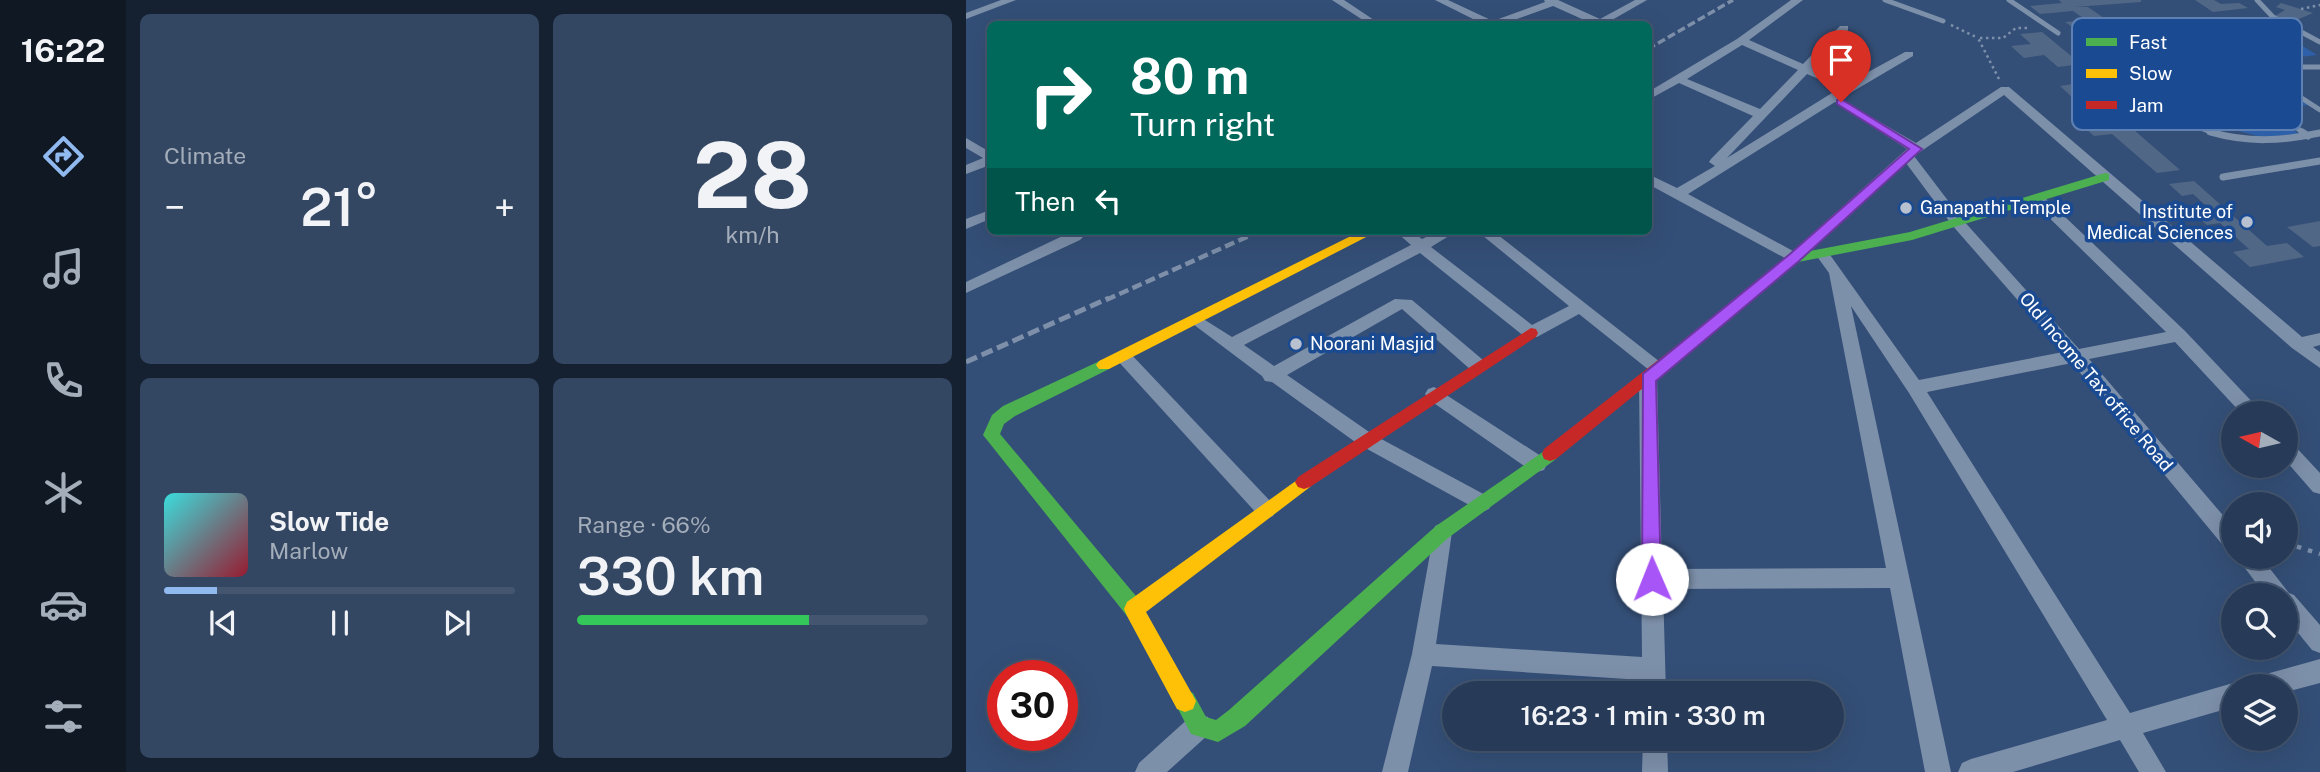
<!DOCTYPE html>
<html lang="en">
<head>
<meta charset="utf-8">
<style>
  :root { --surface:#273b59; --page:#334662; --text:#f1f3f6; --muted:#a4adba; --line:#43556f; --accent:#90b9f0 }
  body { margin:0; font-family:"Public Sans",sans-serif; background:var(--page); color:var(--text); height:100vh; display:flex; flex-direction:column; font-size:26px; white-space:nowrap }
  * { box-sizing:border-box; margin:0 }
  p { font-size:23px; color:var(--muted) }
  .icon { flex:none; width:38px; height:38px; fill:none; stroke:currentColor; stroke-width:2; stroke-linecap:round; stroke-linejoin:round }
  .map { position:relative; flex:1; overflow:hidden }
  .details { display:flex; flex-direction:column; gap:14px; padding:14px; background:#152031; width:840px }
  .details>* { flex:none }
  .top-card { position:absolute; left:21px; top:21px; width:665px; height:214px; border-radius:10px; box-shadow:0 7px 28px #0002,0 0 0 2px var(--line); background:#00695c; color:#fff; overflow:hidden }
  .needle { width:46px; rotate:278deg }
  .fabs { position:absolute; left:1255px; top:401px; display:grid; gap:14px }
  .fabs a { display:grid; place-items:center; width:77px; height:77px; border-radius:50%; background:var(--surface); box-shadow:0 7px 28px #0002,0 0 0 2px var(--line); font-size:35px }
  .speed { position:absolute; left:21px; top:660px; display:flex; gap:14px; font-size:35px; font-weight:700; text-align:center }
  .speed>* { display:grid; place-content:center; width:91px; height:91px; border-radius:50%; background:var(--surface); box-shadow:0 7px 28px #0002,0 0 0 2px var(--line); line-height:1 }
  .speed .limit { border:10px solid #d22; background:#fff; color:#111 }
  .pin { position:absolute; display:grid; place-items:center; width:60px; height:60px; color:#fff; margin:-72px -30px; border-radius:50% 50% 50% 0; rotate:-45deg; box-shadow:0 0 7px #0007 }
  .pin .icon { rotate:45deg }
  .me { position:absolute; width:77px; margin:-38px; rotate:359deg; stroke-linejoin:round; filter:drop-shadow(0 0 5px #0008) }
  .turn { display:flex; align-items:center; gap:24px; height:147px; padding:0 28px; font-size:32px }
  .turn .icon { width:91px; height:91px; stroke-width:2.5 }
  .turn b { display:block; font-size:49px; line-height:60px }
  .then { display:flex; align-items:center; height:66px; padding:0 28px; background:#0003; gap:14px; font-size:26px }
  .big { font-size:52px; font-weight:600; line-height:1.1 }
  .details .tile { flex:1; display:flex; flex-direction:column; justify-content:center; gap:10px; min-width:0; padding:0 24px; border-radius:10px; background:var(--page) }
  .details .dial { align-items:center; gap:0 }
  .dial b { font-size:91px; line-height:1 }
  .song { display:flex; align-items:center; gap:21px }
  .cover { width:84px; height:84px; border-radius:10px; background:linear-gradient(135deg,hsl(180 70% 55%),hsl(350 70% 35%)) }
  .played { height:7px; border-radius:4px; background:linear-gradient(90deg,var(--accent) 15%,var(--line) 15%) }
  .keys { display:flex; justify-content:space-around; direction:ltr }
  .heat { display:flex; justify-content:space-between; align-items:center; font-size:38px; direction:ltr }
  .charge { height:10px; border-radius:5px; background:linear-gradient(90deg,#34c759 66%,var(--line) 0) }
  .details .tiles { flex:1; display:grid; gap:14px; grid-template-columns:repeat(2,1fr) }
  .trip { position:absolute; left:476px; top:681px; width:402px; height:70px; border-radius:35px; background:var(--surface); box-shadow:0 7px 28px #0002,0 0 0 2px var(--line); font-weight:600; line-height:70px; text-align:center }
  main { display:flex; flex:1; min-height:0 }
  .menu { display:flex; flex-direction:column; width:126px; justify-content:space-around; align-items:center; background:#101824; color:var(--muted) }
  .menu .icon { width:49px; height:49px }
  .menu .selected { color:var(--accent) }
  .menu b { font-size:32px; color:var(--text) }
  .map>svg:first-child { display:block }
  .green { fill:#2d60a9 }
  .building { fill:#516786 }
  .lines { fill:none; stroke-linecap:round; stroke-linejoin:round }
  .path-far1 { stroke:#7d90aa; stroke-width:2.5; stroke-dasharray:2.5 3.5; stroke-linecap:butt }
  .path { stroke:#7d90aa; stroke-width:4.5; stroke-dasharray:4.5 7; stroke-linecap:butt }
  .lane-far1 { stroke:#7d90aa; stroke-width:5 }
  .lane { stroke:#7d90aa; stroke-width:7 }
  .street { fill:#7d90aa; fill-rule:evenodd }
  .fast { fill:#4caf50; fill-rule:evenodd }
  .slow { fill:#ffc107; fill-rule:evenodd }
  .jam { fill:#c62828; fill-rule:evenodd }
  .rail-far2 { stroke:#7d8fa9; stroke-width:3.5; stroke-dasharray:8 3.5; stroke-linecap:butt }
  .rail-far1 { stroke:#7d8fa9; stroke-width:4.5; stroke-dasharray:10 4.5; stroke-linecap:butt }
  .rail { stroke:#7d8fa9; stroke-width:5; stroke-dasharray:12 5; stroke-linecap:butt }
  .route { fill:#a855f7; stroke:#6d37a1; stroke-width:2 }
  .poi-dot { fill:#b8c1cf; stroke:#194a92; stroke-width:2.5 }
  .labels { text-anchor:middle; stroke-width:7; stroke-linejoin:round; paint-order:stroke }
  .poi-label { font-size:18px; fill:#fff; stroke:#194a92; text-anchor:start }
  .street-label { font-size:18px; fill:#fff; stroke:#194a92 }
  .key { fill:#194a92; stroke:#5e80b3; stroke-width:2 }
  .key-label { font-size:19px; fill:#fff }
</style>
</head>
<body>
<main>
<nav class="menu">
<b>16:22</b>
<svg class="icon selected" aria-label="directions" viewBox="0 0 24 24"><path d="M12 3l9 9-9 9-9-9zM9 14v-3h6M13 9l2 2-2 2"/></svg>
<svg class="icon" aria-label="music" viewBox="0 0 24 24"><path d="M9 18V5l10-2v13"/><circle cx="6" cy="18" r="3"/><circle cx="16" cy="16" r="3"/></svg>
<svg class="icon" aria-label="phone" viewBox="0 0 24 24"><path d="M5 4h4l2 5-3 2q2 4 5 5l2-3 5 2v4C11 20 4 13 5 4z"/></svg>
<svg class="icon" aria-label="climate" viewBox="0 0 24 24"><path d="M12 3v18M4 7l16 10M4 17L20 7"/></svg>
<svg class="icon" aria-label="car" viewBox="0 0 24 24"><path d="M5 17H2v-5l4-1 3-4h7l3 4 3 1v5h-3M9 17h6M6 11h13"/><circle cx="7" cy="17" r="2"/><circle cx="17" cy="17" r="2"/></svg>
<svg class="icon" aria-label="filters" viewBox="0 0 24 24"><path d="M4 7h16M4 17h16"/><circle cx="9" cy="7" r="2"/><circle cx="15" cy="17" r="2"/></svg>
</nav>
<section class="details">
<div class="tiles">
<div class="tile"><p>Climate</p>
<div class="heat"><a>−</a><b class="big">21°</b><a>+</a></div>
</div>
<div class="tile dial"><b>28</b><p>km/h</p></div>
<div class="tile">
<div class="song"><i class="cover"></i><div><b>Slow Tide</b><p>Marlow</p></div></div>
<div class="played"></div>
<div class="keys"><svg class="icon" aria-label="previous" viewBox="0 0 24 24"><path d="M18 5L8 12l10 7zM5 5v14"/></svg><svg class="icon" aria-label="pause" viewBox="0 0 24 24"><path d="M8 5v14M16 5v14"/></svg><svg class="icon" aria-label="next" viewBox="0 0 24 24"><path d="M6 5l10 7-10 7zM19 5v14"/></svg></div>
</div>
<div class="tile"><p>Range · 66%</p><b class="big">330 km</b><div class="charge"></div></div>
</div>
</section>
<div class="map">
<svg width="1354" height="772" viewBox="0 0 1354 772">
  <rect width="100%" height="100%" fill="#344f77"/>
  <g class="green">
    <polygon points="1304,26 1351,55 1291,62 1247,33"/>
    <polygon points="1317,88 1342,105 1310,109 1285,92"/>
    <polygon points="1260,113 1296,123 1315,121 1333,134 1296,137 1226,119"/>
  </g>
  <g class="building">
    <polygon points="1093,0 1175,0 1175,2 1109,7 1122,7 1145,23 1108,28 1099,22 1120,20 1107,11 1074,14 1064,6 1096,3"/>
    <polygon points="1229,0 1248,0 1255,4 1273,3 1282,8 1247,12"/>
    <polygon points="1315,3 1347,13 1326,22 1309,16 1319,10 1310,7"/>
    <polygon points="1076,32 1115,64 1092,67 1078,55 1058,58 1045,46 1065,44 1054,34"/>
    <polygon points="1114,83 1214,170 1191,173 1146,134 1128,136 1112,122 1130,119 1094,86"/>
    <polygon points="1228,181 1301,246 1321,243 1338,257 1284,267 1267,252 1283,249 1254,223 1241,225 1229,215 1247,212 1227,194 1216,196 1203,184"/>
    <polygon points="1354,221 1354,246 1347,247 1321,227"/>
  </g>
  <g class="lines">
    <g class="path-far1">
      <polyline points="1335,9 1354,5"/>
      <polyline points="985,25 1012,38"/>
      <polyline points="1231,27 1271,54"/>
      <polyline points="1192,30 1201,24 1229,25 1292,19"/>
      <polyline points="1134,56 1113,40 1192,30 1234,60"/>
      <polyline points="1033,79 1012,38 1037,38 1050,28 1062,28"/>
    </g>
    <polyline class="path" points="1320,543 1354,554"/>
    <g class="lane-far1">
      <polyline points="919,0 977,21"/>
      <polyline points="1043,0 1092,33"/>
      <polyline points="1291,0 1307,17 1354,42"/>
      <polyline points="1286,66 1354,110"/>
      <polyline points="1245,68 1338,133"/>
      <path d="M1249 133C1228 127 1212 119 1201 99L1210 80 1244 67H1354"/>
    </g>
    <g class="lane">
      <path d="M1244 132C1282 143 1316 141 1354 133"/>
      <polyline points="1336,132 1342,136"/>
      <polyline points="1257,177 1354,161"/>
    </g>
    <g class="street">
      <polygon points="35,0 50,0 0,19 0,13"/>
      <polygon points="366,0 378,0 414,24 403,24"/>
      <polygon points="469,0 482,0 527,21 579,2 578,0 592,0 634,19 669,0 681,0 639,24 627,24 587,6 537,24 517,24"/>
      <path d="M825 0H837L783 40 837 64 874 26H882V30L846 68 882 83 939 52H947V56L874 99 950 143 1035 87H1043L1336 337 1354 333V345L1347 347 1354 352V368L1326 348 1038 95 948 156 996 219 1113 349 1200 332 1066 201V195H1076L1219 331 1292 408 1295 413H1275L1209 342 1123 359 1267 527V551L1260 549 1106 363 961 392 1164 713 1267 683 1274 686H1267V707L1177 733 1200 772H1173L1154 740 1047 772H992L996 763 1005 759 1141 720 943 393 885 306 985 772H959L924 588 697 589 700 693H676V680L466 666 442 772H416L446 654 469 526 476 523 483 526 486 532 470 644 676 657 673 379 676 374 682 372 691 379 696 569 920 568 863 273 850 255 852 252H862L953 380 1097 352 986 225 940 163 833 261 828 263 682 184V174L711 188 749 166 743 162 745 159 787 116 713 83 682 100V92L771 39ZM776 45 832 70 794 109 721 79ZM841 74 874 88 761 158ZM869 102 941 149 827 251 722 194Z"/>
      <polygon points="0,138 24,152 24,165 0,174 0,165 17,158 0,148"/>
      <polygon points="24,210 24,219 0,229 0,219"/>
      <polygon points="107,231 123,231 114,240 0,293 0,282"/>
      <polygon points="429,231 445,231 456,239 473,231 491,231 465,247 566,325 603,306 511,231 527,231 703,369 694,375 688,374 613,314 571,337 559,337 454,253 278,345 308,366 429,299 446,300 517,360 520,365 517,370 505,370 436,309 321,375 406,434 523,497 526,503 523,509 516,512 392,444 306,382 299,381 296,376 223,321 231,315 266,337 445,245"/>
      <polygon points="157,350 163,352 307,504 310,510 307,516 300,519 293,516 151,360 149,356"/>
      <polygon points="468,387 578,458 581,464 578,470 571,472 564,470 462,399 459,394 462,389"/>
      <polygon points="1320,441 1327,444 1354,473 1354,494 1347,492 1320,461"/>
      <polygon points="1270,556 1294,556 1323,593 1328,595 1354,625 1354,653 1346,650 1320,618 1320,595 1299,595"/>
      <polygon points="1354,659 1354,683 1320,692 1320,686 1288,686 1292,678 1300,674"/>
      <polygon points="233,714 242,717 245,726 242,735 201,772 169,772 173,763 224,717"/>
      <polygon points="677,738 701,738 702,772 676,772"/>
    </g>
    <g class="fast">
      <polygon points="1139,173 1143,174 1143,180 946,240 832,262 801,287 791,287 789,284 823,255 944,232"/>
      <polygon points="138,359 143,361 146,365 143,369 49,416 38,424 34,434 175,602 178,609 175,616 168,618 161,616 17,435 26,415 37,406"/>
      <polygon points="584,447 590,449 592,454 590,459 482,538 279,726 252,742 225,734 208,701 211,693 219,690 227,693 240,717 250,720 263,710 470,526"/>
    </g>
    <g class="slow">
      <polygon points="395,231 412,231 143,369 133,369 130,365 133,361"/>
      <polygon points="338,475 344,477 347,482 344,487 180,612 230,701 227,709 219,712 211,709 161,616 158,609 161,602"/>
    </g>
    <g class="jam">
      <polygon points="796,279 801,281 803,284 801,287 590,459 584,461 578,459 576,454 578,449"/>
      <polygon points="565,328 570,329 572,333 570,337 344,487 338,489 332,487 329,482 332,477"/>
    </g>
    <polyline class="rail-far2" points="682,49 767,0"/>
    <polyline class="rail-far1" points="140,300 294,231"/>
    <polyline class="rail" points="0,362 143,298"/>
  </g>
  <polygon class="route" points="875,99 956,149 833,261 690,381 695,579 692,585 686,588 679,585 676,579 677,374 824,254 943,149 871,104 871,100"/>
  <g class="poi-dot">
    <circle cx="940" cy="208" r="7"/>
    <circle cx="1281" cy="222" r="7"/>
    <circle cx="330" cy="344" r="7"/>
  </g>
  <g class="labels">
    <g class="poi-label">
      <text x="954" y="214">Ganapathi Temple</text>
      <text x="1267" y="218" text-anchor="end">Institute of<tspan x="1267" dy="21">Medical Sciences</tspan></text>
      <text x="344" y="350">Noorani Masjid</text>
    </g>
    <g class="street-label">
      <text transform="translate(1130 382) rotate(50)" y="6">Old Income Tax office Road</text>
    </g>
  </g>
  <rect x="1106" y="18" width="230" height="112" rx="10" class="key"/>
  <rect x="1120" y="38" width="31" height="8" fill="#4caf50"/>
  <rect x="1120" y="69" width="31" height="9" fill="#ffc107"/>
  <rect x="1120" y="101" width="31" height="8" fill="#c62828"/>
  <g class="key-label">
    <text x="1163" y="49">Fast</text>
    <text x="1163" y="80">Slow</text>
    <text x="1163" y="112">Jam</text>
  </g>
</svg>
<div class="fabs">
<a><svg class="needle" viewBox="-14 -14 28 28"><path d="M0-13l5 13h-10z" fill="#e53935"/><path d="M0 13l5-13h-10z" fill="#a4adba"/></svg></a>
<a><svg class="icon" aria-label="sound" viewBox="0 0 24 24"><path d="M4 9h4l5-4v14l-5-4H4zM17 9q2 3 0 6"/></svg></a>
<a><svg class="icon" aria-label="search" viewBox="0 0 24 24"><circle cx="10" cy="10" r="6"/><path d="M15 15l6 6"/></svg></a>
<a><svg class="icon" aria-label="layers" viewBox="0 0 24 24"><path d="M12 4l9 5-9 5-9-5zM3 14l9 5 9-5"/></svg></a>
</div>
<div class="speed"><div class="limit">30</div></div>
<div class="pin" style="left:875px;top:102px;background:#d93025"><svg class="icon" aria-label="arrive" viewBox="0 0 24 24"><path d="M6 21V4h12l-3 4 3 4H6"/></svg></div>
<svg class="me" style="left:686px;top:579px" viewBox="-20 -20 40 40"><circle r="19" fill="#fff"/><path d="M0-13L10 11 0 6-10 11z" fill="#a855f7"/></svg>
<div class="trip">16:23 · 1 min · 330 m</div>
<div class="top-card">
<div class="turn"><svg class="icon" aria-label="right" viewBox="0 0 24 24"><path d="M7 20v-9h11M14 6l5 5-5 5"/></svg><div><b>80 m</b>Turn right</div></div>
<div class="then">Then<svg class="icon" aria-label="left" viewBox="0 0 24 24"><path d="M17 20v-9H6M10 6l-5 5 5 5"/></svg></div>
</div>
</div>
</main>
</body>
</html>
